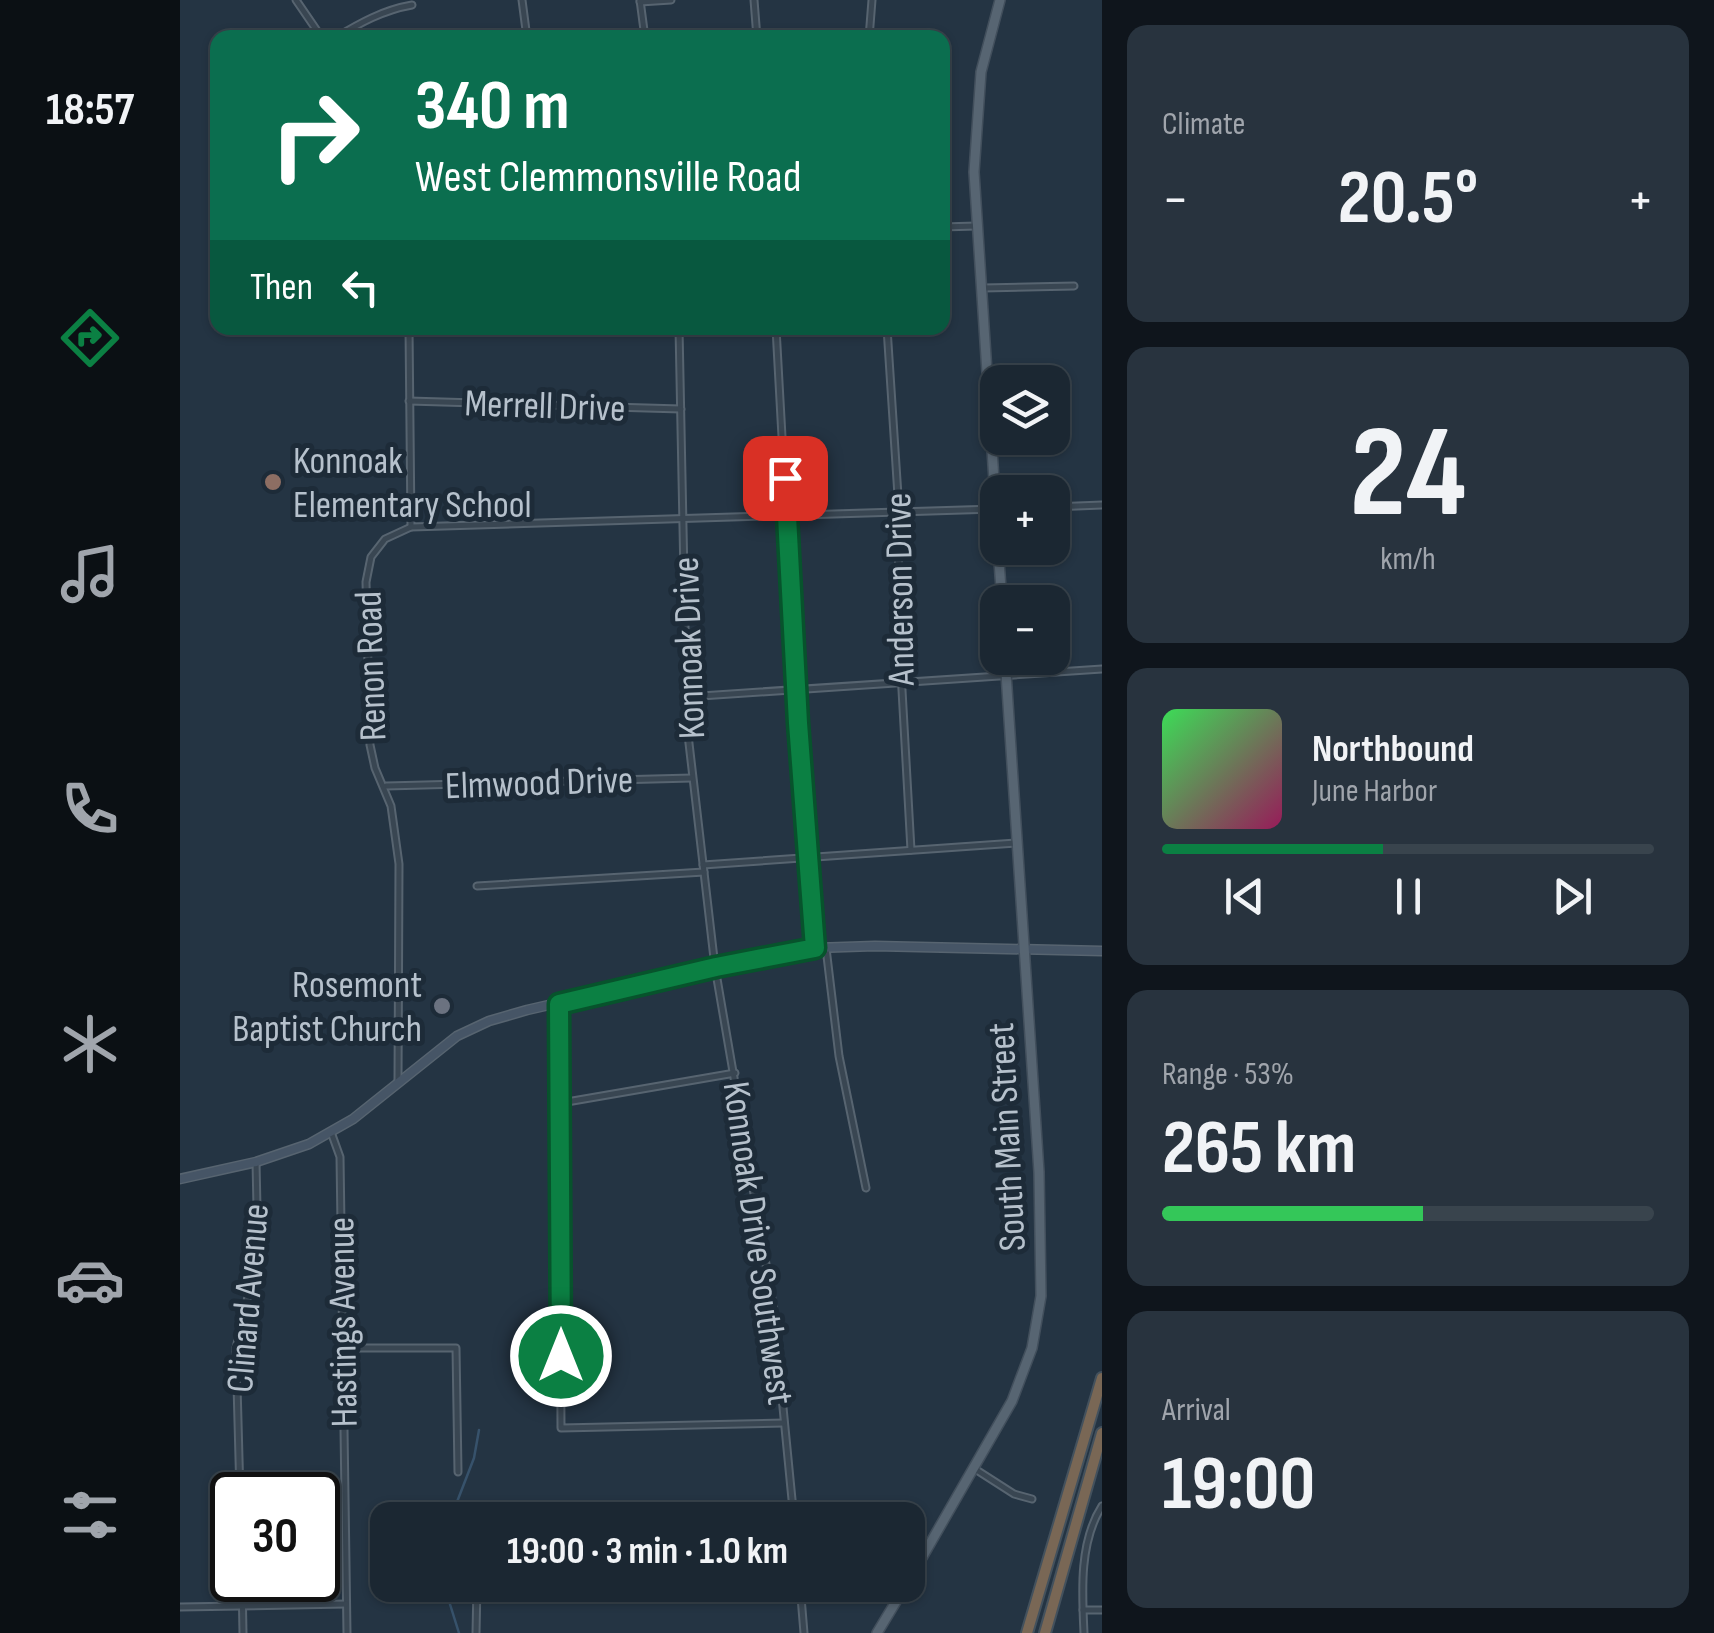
<!DOCTYPE html>
<html lang="en">
<head>
<meta charset="utf-8">
<style>
  :root { --surface:#1b2732; --page:#28333e; --text:#f1f3f6; --muted:#a0a5ac; --line:#39444d; --accent:#0b8043 }
  body { margin:0; font-family:"Sofia Sans Condensed",sans-serif; background:var(--page); color:var(--text); height:100vh; display:flex; flex-direction:column; font-size:38px; white-space:nowrap }
  * { box-sizing:border-box; margin:0 }
  p { font-size:32px; color:var(--muted) }
  .icon { flex:none; width:55px; height:55px; fill:none; stroke:currentColor; stroke-width:2; stroke-linecap:round; stroke-linejoin:round }
  .map { position:relative; flex:1; overflow:hidden }
  .sheet { display:flex; flex-direction:column; gap:25px; padding:25px; background:#0f151c; width:612px }
  .sheet>* { flex:none }
  .top-card { position:absolute; left:30px; top:30px; width:740px; height:305px; border-radius:20px; box-shadow:0 2px 8px #0004,0 0 0 2px var(--line); background:#0b6e4f; color:#fff; overflow:hidden }
  .controls { position:absolute; left:800px; top:365px; display:grid; gap:20px }
  .controls a { display:grid; place-items:center; width:90px; height:90px; border-radius:20px; background:var(--surface); box-shadow:0 2px 8px #0004,0 0 0 2px var(--line); font-size:50px }
  .speed { position:absolute; left:30px; top:1472px; display:flex; gap:20px; font-size:50px; font-weight:700; text-align:center }
  .speed>* { display:grid; place-content:center; width:130px; height:130px; border-radius:50%; background:var(--surface); box-shadow:0 2px 8px #0004,0 0 0 2px var(--line); line-height:1 }
  .speed .limit { border:5px solid #111; border-radius:15px; background:#fff; color:#111 }
  .pin { position:absolute; display:grid; place-items:center; width:85px; height:85px; color:#fff; margin:-42px; border-radius:20px; box-shadow:0 5px 15px #0006 }
  .me { position:absolute; width:110px; margin:-55px; rotate:0deg; stroke-linejoin:round; filter:drop-shadow(0 0 8px #0008) }
  .turn { display:flex; align-items:center; gap:35px; height:210px; padding:0 40px; font-size:45px }
  .turn .icon { width:130px; height:130px; stroke-width:2.5 }
  .turn b { display:block; font-size:70px; line-height:85px }
  .then { display:flex; align-items:center; height:95px; padding:0 40px; background:#0003; gap:20px; font-size:38px }
  .big { font-size:75px; font-weight:700; line-height:1.1 }
  .sheet .tile { flex:1; display:flex; flex-direction:column; justify-content:center; gap:15px; min-width:0; padding:0 35px; border-radius:20px; background:var(--page) }
  .sheet .dial { align-items:center; gap:0 }
  .dial b { font-size:130px; line-height:1 }
  .song { display:flex; align-items:center; gap:30px }
  .cover { width:120px; height:120px; border-radius:15px; background:linear-gradient(135deg,hsl(130 70% 55%),hsl(330 70% 35%)) }
  .played { height:10px; border-radius:5px; background:linear-gradient(90deg,var(--accent) 45%,var(--line) 45%) }
  .keys { display:flex; justify-content:space-around; direction:ltr }
  .heat { display:flex; justify-content:space-between; align-items:center; font-size:55px; direction:ltr }
  .charge { height:15px; border-radius:8px; background:linear-gradient(90deg,#34c759 53%,var(--line) 0) }
  .trip { position:absolute; left:190px; top:1502px; width:555px; height:100px; border-radius:20px; background:var(--surface); box-shadow:0 2px 8px #0004,0 0 0 2px var(--line); font-weight:700; line-height:100px; text-align:center }
  main { display:flex; flex:1; min-height:0 }
  .tab-bar { display:flex; flex-direction:column; width:180px; justify-content:space-around; align-items:center; background:#0b1014; color:var(--muted) }
  .tab-bar .icon { width:70px; height:70px }
  .tab-bar .active { color:var(--accent) }
  .tab-bar b { font-size:45px; color:var(--text) }
  .map>svg:first-child { display:block }
  .lines { fill:none; stroke-linecap:round; stroke-linejoin:round }
  .stream { stroke:#37526b; stroke-width:2.5 }
  .minor-casing { stroke:#576470; stroke-width:9 }
  .secondary-casing { stroke:#576470; stroke-width:11 }
  .primary-casing { stroke:#424f5c; stroke-width:12 }
  .motorway-casing { stroke:#43515d; stroke-width:14 }
  .minor { stroke:#394652; stroke-width:5 }
  .secondary { stroke:#465566; stroke-width:8 }
  .primary { stroke:#576572; stroke-width:9 }
  .motorway { stroke:#796755; stroke-width:10 }
  .route-casing { stroke:#07532c; stroke-width:25 }
  .route { stroke:#0b8043; stroke-width:18 }
  .education-dot { fill:#8d6e63; stroke:#1d2b38; stroke-width:4 }
  .worship-dot { fill:#6b7280; stroke:#1d2b38; stroke-width:4 }
  .labels { text-anchor:middle; stroke-width:10; stroke-linejoin:round; paint-order:stroke }
  .street-label { font-size:38px; fill:#b6c1cc; stroke:#1d2b38 }
  .poi-label { font-size:38px; fill:#b6c1cc; stroke:#1d2b38; text-anchor:start }
</style>
</head>
<body>
<main>
<nav class="tab-bar">
<b>18:57</b>
<svg class="icon active" aria-label="directions" viewBox="0 0 24 24"><path d="M12 3l9 9-9 9-9-9zM9 14v-3h6M13 9l2 2-2 2"/></svg>
<svg class="icon" aria-label="music" viewBox="0 0 24 24"><path d="M9 18V5l10-2v13"/><circle cx="6" cy="18" r="3"/><circle cx="16" cy="16" r="3"/></svg>
<svg class="icon" aria-label="phone" viewBox="0 0 24 24"><path d="M5 4h4l2 5-3 2q2 4 5 5l2-3 5 2v4C11 20 4 13 5 4z"/></svg>
<svg class="icon" aria-label="climate" viewBox="0 0 24 24"><path d="M12 3v18M4 7l16 10M4 17L20 7"/></svg>
<svg class="icon" aria-label="car" viewBox="0 0 24 24"><path d="M5 17H2v-5l4-1 3-4h7l3 4 3 1v5h-3M9 17h6M6 11h13"/><circle cx="7" cy="17" r="2"/><circle cx="17" cy="17" r="2"/></svg>
<svg class="icon" aria-label="filters" viewBox="0 0 24 24"><path d="M4 7h16M4 17h16"/><circle cx="9" cy="7" r="2"/><circle cx="15" cy="17" r="2"/></svg>
</nav>
<div class="map">
<svg width="922" height="1633" viewBox="0 0 922 1633">
  <rect width="100%" height="100%" fill="#243443"/>
  <g class="lines">
    <g class="stream">
      <polyline points="270,1520 294,1458 299,1430"/>
      <polyline points="264,1585 279,1633"/>
    </g>
    <g class="minor-casing">
      <g id="minor">
        <polyline points="116,0 142,38"/>
        <polyline points="342,0 347,38"/>
        <polyline points="460,0 465,38"/>
        <polyline points="574,0 577,38"/>
        <polyline points="460,2 491,0"/>
        <path d="M155 38C180 23 203 10 232 5"/>
        <polyline points="689,38 692,0"/>
        <polyline points="762,227 796,226"/>
        <polyline points="803,288 894,286"/>
        <polyline points="229,328 231,527"/>
        <polyline points="499,328 507,726 535,967 593,1305 614,1520"/>
        <polyline points="596,328 616,690 635,948"/>
        <polyline points="707,328 719,511 718,619 731,850"/>
        <polyline points="229,401 501,409"/>
        <polyline points="872,507 922,505"/>
        <polyline points="506,697 922,669"/>
        <polyline points="206,786 512,778"/>
        <polyline points="523,865 836,843"/>
        <polyline points="297,886 524,872"/>
        <polyline points="646,948 659,1056 686,1188"/>
        <polyline points="379,1004 381,1428 604,1423"/>
        <polyline points="218,1082 219,864 211,806 195,768 190,745 186,582 191,557 205,539 231,527 815,509"/>
        <polyline points="381,1103 555,1073"/>
        <polyline points="151,1132 160,1157 167,1633"/>
        <polyline points="161,1348 276,1348 278,1472"/>
        <polyline points="795,1469 834,1494 852,1499"/>
        <polyline points="60,1495 56,1348 78,1254 76,1162"/>
        <polyline points="62,1580 63,1633"/>
        <polyline points="620,1585 624,1633"/>
        <polyline points="0,1607 166,1604"/>
        <polyline points="903,1610 922,1610"/>
        <polyline points="296,1633 297,1585"/>
        <path d="M904 1633C902 1592 899 1542 922 1506"/>
      </g>
    </g>
    <g class="secondary-casing">
      <polyline id="secondary" points="0,1179 76,1162 129,1144 173,1119 277,1036 309,1021 347,1010 535,967 635,948 695,946 922,951"/>
    </g>
    <g class="primary-casing">
      <g id="primary">
        <polyline points="818,542 794,172 801,72 820,0"/>
        <polyline points="818,548 822,602"/>
        <polyline points="728,1582 832,1401 852,1348 861,1296 859,1172 825,658"/>
        <polyline points="697,1633 726,1585"/>
      </g>
    </g>
    <g class="motorway-casing">
      <g id="motorway">
        <polyline points="847,1633 922,1378"/>
        <polyline points="865,1633 922,1433"/>
      </g>
    </g>
    <use href="#minor" class="minor"/>
    <use href="#secondary" class="secondary"/>
    <use href="#primary" class="primary"/>
    <use href="#motorway" class="motorway"/>
  </g>
  <g class="lines">
    <g class="route-casing">
      <polyline id="route" points="381,1356 379,1004 536,967 635,948 618,723 605,478"/>
    </g>
    <use href="#route" class="route"/>
  </g>
  <circle class="education-dot" cx="93" cy="482" r="10"/>
  <circle class="worship-dot" cx="262" cy="1006" r="10"/>
  <g class="labels">
    <g class="street-label">
      <text transform="translate(365 405) rotate(2)" y="13">Merrell Drive</text>
      <text transform="translate(719 589) rotate(-91)" y="13">Anderson Drive</text>
      <text transform="translate(508 648) rotate(-92)" y="13">Konnoak Drive</text>
      <text transform="translate(190 666) rotate(-92)" y="13">Renon Road</text>
      <text transform="translate(359 782) rotate(-2)" y="13">Elmwood Drive</text>
      <text transform="translate(826 1137) rotate(-93)" y="13">South Main Street</text>
      <text transform="translate(579 1243) rotate(82)" y="13">Konnoak Drive Southwest</text>
      <text transform="translate(67 1298) rotate(-85)" y="13">Clinard Avenue</text>
      <text transform="translate(162 1322) rotate(-91)" y="13">Hastings Avenue</text>
    </g>
    <g class="poi-label">
      <text x="113" y="473">Konnoak<tspan x="113" dy="44">Elementary School</tspan></text>
      <text x="242" y="997" text-anchor="end">Rosemont<tspan x="242" dy="44">Baptist Church</tspan></text>
    </g>
  </g>
</svg>
<div class="controls">
<a><svg class="icon" aria-label="layers" viewBox="0 0 24 24"><path d="M12 4l9 5-9 5-9-5zM3 14l9 5 9-5"/></svg></a>
<a>+</a>
<a>−</a>
</div>
<div class="speed"><div class="limit">30</div></div>
<div class="pin" style="left:605px;top:478px;background:#d93025"><svg class="icon" aria-label="arrive" viewBox="0 0 24 24"><path d="M6 21V4h12l-3 4 3 4H6"/></svg></div>
<svg class="me" style="left:381px;top:1356px" viewBox="-20 -20 40 40"><circle r="17" fill="#0b8043" stroke="#fff" stroke-width="3"/><path d="M0-11L8 9 0 5-8 9z" fill="#fff"/></svg>
<div class="trip">19:00 · 3 min · 1.0 km</div>
<div class="top-card">
<div class="turn"><svg class="icon" aria-label="right" viewBox="0 0 24 24"><path d="M7 20v-9h11M14 6l5 5-5 5"/></svg><div><b>340 m</b>West Clemmonsville Road</div></div>
<div class="then">Then<svg class="icon" aria-label="left" viewBox="0 0 24 24"><path d="M17 20v-9H6M10 6l-5 5 5 5"/></svg></div>
</div>
</div>
<section class="sheet">
<div class="tile"><p>Climate</p>
<div class="heat"><a>−</a><b class="big">20.5°</b><a>+</a></div>
</div>
<div class="tile dial"><b>24</b><p>km/h</p></div>
<div class="tile">
<div class="song"><i class="cover"></i><div><b>Northbound</b><p>June Harbor</p></div></div>
<div class="played"></div>
<div class="keys"><svg class="icon" aria-label="previous" viewBox="0 0 24 24"><path d="M18 5L8 12l10 7zM5 5v14"/></svg><svg class="icon" aria-label="pause" viewBox="0 0 24 24"><path d="M8 5v14M16 5v14"/></svg><svg class="icon" aria-label="next" viewBox="0 0 24 24"><path d="M6 5l10 7-10 7zM19 5v14"/></svg></div>
</div>
<div class="tile"><p>Range · 53%</p><b class="big">265 km</b><div class="charge"></div></div>
<div class="tile"><p>Arrival</p><b class="big">19:00</b></div>
</section>
</main>
</body>
</html>
